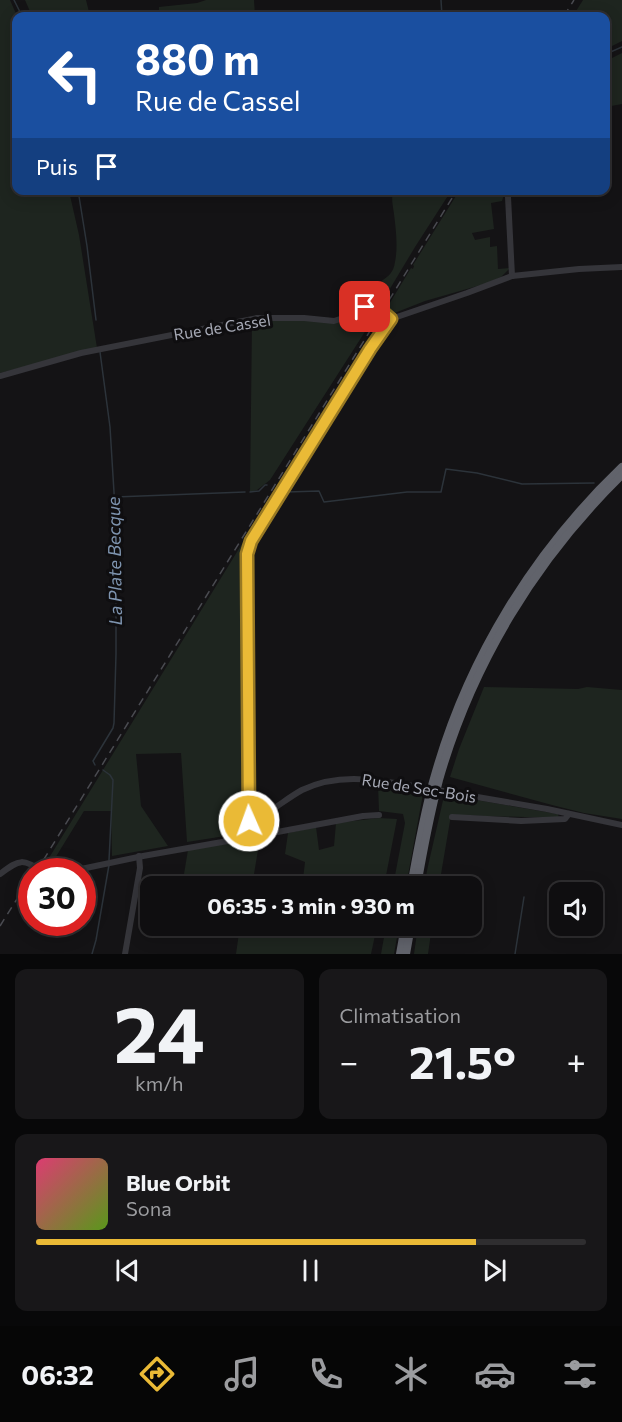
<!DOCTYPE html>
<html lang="fr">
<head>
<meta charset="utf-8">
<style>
  :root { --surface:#0f0e10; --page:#181719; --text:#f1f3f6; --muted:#9b9c9f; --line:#2f2e30; --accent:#eaba36 }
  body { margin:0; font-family:Commissioner,sans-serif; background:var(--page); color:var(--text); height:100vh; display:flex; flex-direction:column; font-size:22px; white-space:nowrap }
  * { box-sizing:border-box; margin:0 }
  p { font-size:20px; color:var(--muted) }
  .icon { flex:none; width:33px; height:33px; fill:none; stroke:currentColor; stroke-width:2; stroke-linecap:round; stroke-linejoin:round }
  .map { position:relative; height:954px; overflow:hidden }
  .side { display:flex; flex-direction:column; gap:15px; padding:15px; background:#080809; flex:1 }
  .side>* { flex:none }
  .banner { position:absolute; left:12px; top:12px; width:598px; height:183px; border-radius:12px; box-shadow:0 3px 15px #0003,0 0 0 2px var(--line); background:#1a4fa0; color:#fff; overflow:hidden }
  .tools { position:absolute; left:549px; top:882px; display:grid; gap:12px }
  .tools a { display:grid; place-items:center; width:54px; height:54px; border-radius:12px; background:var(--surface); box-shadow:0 3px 15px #0003,0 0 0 2px var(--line); font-size:30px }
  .speed { position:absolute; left:18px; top:858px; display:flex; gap:12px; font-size:30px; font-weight:700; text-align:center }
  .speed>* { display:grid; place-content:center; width:78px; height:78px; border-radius:50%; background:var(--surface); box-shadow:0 3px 15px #0003,0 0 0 2px var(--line); line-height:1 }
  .speed .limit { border:9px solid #d22; background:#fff; color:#111 }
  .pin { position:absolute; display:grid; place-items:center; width:51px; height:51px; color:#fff; margin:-26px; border-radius:12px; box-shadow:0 3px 9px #0006 }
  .me { position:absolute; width:66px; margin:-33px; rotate:358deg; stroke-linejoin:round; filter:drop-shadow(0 0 4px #0008) }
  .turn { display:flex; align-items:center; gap:21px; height:126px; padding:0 24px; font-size:27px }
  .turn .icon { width:78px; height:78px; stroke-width:2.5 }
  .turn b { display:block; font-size:42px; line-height:51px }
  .then { display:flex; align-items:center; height:57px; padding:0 24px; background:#0003; gap:12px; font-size:22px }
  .big { font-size:45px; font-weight:700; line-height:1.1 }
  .side .widget { flex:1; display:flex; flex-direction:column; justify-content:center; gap:9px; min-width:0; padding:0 21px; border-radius:12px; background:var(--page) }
  .side .dial { align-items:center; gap:0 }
  .dial b { font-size:78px; line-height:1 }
  .song { display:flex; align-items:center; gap:18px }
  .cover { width:72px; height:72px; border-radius:9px; background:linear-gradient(135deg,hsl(340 70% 55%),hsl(90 70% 35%)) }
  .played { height:6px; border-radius:3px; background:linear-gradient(90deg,var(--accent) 80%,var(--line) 80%) }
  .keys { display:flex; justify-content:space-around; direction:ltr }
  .heat { display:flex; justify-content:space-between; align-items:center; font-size:33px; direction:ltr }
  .side .tiles { flex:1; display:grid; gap:15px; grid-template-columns:1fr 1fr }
  .widget:last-child { grid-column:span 2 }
  .trip { position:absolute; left:140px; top:876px; width:342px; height:60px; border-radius:12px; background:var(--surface); box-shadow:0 3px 15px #0003,0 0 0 2px var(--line); font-weight:700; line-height:60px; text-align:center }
  .dock { display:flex; height:96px; justify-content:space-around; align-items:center; background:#060606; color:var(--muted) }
  .dock .icon { width:42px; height:42px }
  .dock .current { color:var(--accent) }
  .dock b { font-size:27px; color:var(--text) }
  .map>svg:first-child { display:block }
  .green { fill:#1e251f }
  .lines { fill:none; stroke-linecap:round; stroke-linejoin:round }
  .stream { stroke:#2c333a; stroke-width:1.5 }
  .minor { stroke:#35353a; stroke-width:6 }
  .highway { stroke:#61636b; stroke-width:8 }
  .rail { stroke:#4a4b51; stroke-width:1.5; stroke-dasharray:8 6; stroke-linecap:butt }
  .minor-bridge { stroke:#35353a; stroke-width:6 }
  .route-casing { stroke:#987923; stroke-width:15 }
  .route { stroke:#eaba36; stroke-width:10 }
  .labels { text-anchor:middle; stroke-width:6; stroke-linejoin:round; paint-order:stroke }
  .street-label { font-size:16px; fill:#a6a9b5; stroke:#0f0e10 }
  .water-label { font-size:18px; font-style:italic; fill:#7e94af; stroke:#0f0e10 }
</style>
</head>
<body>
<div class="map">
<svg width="622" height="954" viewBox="0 0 622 954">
  <rect width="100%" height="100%" fill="#141315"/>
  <g class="green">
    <polygon points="0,0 10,0 17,16 16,190 69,191 79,235 97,348 0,373"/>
    <polygon points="25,0 86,0 90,16 32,16"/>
    <polygon points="206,0 254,0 255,16 159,16 159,7 197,3"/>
    <polygon points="583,0 622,0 622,41 606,49 606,16 573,16"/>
    <polygon points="622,53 622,104 606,107 606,61"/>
    <path d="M393 191H451L415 247 379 307 375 305 371 300C373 276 392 284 395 262 398 247 396 230 394 214 393 206 391 199 393 191Z"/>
    <polygon points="459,191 505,191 502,201 491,203 494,229 472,233 475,240 490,237 490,247 497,246 498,269 510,268 501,277 488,283 425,301 392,314 385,311 411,268 413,269 414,266 413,265"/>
    <polygon points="369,310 374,310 377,313 270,480 257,490 250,492 252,321 345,320"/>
    <polygon points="384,317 386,320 386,323 292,471 286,474 380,320"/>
    <polygon points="267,503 271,505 249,541 242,556 246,648 245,809 244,831 238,834 187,842 181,753 136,754 141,806 168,846 112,856 111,811 84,811 49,868 44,866"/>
    <polygon points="484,687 578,689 587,687 622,690 622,819 584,813 552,805 450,777 459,749"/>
    <polygon points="378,785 423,794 406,886 393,886 405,823 403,814 379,811"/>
    <polygon points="444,796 459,797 558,814 559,818 451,815 439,886 424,886 428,866"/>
    <polygon points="379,818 397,819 384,886 316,886 317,880 303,879 305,862 285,854 288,833 316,827 319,850 334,846 336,823"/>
    <polygon points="260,838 252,886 182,886 188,850"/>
    <polygon points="240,926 377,926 371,954 236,954"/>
    <polygon points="386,926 399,926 394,954 381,954"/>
    <polygon points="418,926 432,926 428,954 414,954"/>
  </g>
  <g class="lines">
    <g class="stream">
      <polyline points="14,0 22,16"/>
      <polyline points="441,0 442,16"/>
      <polyline points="606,54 622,47"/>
      <polyline points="78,190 87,246 96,320"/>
      <polyline points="276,491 278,492"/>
      <polyline points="250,492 259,491 265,485 267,485"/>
      <polyline points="283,494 287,492 319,491 324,502 407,492 441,492 446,469 477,473 522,484 594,483"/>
      <polyline points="115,497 245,492"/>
      <polyline points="95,765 93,761 113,728 114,723 116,654 116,525 110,427 100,352"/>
      <polyline points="103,770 110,775 113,780 109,860"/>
      <polyline points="92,954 96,940 109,865"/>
      <polyline points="515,954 524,897"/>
    </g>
    <g class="minor">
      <polyline points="508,197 512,276"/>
      <polyline points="391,319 467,293 512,276 579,269 622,267"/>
      <polyline points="0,376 81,353 257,318 304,318 334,321 346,317 365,307 370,306 380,310 391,319"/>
      <polyline points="448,792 547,809 622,825"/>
      <polyline points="452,817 521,821 565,819 569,814"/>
      <polyline points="252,825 249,821 248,806 247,560 248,548 253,538 370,349 391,319"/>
      <polyline points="248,831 256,836 363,816 379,815"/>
      <path d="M67 872 143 856 239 839C247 835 249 828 255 822 260 817 265 814 270 811 281 804 291 796 302 790 341 771 381 781 421 787"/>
      <path d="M0 874C21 858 22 859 44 872"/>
      <polyline points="125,954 140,868 139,856"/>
    </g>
    <g class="highway">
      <path d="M411 886C418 849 424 812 435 775 468 658 534 551 622 467"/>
      <path d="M417 886C423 851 430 815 439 780 472 664 536 559 622 475"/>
      <polyline points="400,954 405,926"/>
      <polyline points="406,954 411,926"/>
    </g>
    <g class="rail">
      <polyline points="564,16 574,0"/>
      <polyline points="36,872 457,190"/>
      <polyline points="0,926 32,875"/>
    </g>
    <polyline class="minor-bridge" points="421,787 448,792"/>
  </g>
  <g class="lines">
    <g class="route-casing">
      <path id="route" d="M249 821 247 554 251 541 370 349 391 319C384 313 375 304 365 307"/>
    </g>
    <use href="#route" class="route"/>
  </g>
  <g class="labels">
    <g class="street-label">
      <text transform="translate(222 327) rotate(-9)" y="6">Rue de Cassel</text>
      <text transform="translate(419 788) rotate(9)" y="6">Rue de Sec-Bois</text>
    </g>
    <g class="water-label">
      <text transform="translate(115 561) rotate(-91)" y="6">La Plate Becque</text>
    </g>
  </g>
</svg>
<div class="tools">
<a><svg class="icon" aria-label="sound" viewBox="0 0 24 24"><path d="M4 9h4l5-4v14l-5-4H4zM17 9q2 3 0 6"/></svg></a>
</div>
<div class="speed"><div class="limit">30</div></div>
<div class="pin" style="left:365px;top:307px;background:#d93025"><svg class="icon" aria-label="arrive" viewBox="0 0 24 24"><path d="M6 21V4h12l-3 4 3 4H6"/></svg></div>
<svg class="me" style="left:249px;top:821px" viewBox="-20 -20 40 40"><circle r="17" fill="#eaba36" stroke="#fff" stroke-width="3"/><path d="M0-11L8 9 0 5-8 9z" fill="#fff"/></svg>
<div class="trip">06:35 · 3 min · 930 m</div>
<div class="banner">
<div class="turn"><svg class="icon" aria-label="left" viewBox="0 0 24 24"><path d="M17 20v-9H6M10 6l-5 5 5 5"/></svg><div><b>880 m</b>Rue de Cassel</div></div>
<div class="then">Puis<svg class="icon" aria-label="arrive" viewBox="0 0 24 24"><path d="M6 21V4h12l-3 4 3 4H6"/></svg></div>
</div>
</div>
<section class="side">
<div class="tiles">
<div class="widget dial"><b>24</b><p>km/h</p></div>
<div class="widget"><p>Climatisation</p>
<div class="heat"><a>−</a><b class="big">21.5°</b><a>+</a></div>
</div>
<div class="widget">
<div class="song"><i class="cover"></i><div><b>Blue Orbit</b><p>Sona</p></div></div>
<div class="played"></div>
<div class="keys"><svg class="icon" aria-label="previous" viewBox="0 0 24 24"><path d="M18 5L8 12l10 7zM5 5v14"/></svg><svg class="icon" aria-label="pause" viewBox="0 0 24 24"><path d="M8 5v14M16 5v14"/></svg><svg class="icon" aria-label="next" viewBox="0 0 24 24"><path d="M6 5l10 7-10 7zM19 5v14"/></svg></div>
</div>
</div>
</section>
<nav class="dock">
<b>06:32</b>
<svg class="icon current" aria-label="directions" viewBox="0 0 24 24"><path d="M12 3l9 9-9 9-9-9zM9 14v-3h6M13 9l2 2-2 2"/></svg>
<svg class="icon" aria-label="music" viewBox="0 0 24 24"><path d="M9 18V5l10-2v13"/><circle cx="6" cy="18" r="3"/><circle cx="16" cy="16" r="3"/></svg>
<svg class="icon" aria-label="phone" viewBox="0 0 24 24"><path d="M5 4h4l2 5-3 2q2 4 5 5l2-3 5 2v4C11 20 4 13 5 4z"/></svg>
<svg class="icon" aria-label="climate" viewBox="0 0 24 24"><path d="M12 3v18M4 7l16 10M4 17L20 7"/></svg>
<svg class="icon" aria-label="car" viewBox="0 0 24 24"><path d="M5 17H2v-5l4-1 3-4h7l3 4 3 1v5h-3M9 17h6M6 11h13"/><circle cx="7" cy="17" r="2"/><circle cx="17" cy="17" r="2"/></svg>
<svg class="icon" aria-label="filters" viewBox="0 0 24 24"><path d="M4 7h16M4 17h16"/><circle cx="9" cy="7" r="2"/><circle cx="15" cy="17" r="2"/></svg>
</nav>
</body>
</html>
